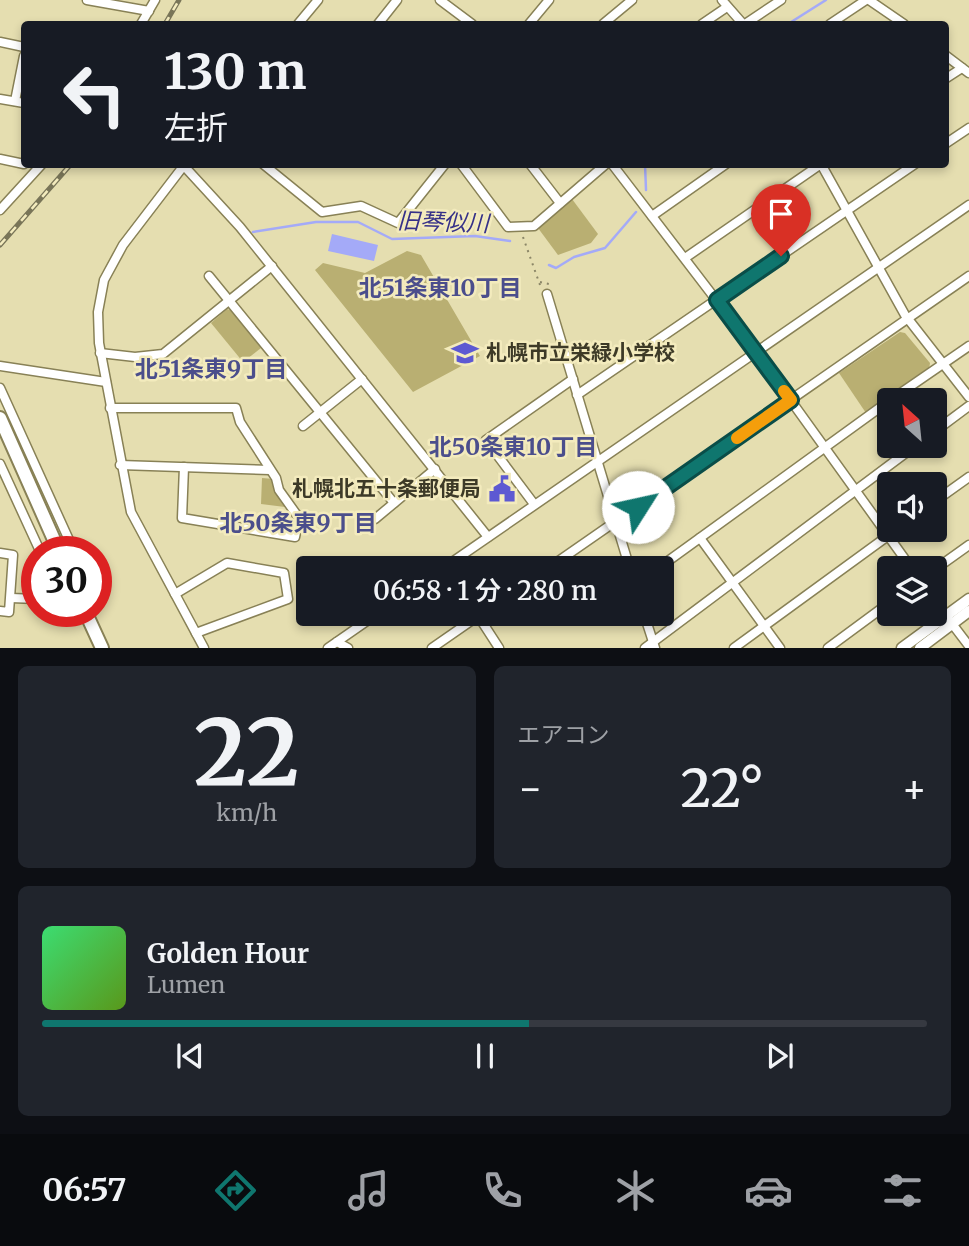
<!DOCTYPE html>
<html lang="ja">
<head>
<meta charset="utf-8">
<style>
  :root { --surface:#171b24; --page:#20242c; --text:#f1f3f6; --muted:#9ea1a6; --line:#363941; --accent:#0f766e }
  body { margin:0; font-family:Merriweather,"Noto Sans JP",serif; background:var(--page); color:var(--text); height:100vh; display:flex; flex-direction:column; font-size:26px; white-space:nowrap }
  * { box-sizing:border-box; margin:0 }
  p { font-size:23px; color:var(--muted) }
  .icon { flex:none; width:38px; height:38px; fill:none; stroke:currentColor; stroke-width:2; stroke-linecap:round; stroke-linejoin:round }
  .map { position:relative; height:648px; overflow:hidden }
  .details { display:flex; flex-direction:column; gap:18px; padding:18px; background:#0d0f14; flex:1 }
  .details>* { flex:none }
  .guide { position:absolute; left:21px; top:21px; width:928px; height:147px; border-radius:7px; box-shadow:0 4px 10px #0003; background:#171b24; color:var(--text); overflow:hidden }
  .needle { width:46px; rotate:333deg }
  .controls { position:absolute; left:877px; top:388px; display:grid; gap:14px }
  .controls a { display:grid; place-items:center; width:70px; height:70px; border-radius:7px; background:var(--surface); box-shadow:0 4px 10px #0003; font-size:35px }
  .speed { position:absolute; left:21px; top:536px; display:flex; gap:14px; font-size:35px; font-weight:700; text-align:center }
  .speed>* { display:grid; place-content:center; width:91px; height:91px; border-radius:50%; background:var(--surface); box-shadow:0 4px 10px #0003; line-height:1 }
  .speed .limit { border:10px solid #d22; background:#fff; color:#111 }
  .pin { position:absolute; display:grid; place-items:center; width:60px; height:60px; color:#fff; margin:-72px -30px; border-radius:50% 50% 50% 0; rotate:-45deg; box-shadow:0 0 7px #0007 }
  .pin .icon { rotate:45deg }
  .me { position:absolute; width:77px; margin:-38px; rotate:55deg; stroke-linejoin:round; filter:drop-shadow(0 0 5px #0008) }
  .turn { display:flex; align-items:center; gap:24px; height:147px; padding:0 28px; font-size:32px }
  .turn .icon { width:91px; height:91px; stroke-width:2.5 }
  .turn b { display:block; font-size:49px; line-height:60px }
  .big { font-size:52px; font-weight:600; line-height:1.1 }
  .details .card { flex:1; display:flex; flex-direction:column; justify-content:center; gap:10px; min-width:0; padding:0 24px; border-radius:10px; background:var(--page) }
  .details .dial { align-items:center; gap:0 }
  .dial b { font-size:91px; line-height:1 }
  .song { display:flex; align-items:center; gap:21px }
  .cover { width:84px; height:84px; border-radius:10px; background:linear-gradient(135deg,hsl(140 70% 55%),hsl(90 70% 35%)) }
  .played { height:7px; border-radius:4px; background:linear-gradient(90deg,var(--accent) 55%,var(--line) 55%) }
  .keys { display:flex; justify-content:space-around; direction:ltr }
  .heat { display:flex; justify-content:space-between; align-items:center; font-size:38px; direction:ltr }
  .details .tiles { flex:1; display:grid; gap:18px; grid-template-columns:1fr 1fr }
  .card:last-child { grid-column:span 2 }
  .trip { position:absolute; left:296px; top:556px; width:378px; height:70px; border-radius:7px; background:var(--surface); box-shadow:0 4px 10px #0003; font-weight:600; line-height:70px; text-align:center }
  .menu { display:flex; height:112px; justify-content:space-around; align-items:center; background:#090b0e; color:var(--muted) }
  .menu .icon { width:49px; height:49px }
  .menu .selected { color:var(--accent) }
  .menu b { font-size:32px; color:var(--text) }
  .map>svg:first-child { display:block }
  .green { fill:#b9af72 }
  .water { fill:#a4aaf8 }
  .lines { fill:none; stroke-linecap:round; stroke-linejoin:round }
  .stream { stroke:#a4aaf8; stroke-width:2.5 }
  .minor-casing { stroke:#888156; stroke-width:11 }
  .tertiary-casing { stroke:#888156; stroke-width:13 }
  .primary-casing { stroke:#888156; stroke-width:16 }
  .path { stroke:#8b8667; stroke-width:2; stroke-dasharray:2 5; stroke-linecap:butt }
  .minor { stroke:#fff; stroke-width:8 }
  .tertiary { stroke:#fff; stroke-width:10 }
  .primary { stroke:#fff; stroke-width:12 }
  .rail-casing { stroke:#797558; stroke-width:5 }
  .rail { stroke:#f3ebbd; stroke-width:2.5; stroke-dasharray:8; stroke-linecap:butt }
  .route-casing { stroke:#0a4d48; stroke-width:18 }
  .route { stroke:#0f766e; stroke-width:12 }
  .slow { stroke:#f59e0b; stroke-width:12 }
  .labels { text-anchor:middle; stroke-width:5; stroke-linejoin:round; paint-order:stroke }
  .poi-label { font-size:21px; font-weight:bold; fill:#3d3a27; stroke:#f3ebbd; text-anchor:start }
  .water-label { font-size:23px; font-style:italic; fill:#363188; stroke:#f3ebbd }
  .neighbourhood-label { font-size:23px; font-weight:bold; fill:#4b4e8c; stroke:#f3ebbd }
</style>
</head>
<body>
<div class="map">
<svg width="969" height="648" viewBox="0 0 969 648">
  <rect width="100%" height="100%" fill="#e5deb0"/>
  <g class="green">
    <polygon points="572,199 598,234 591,243 558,255 538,228"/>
    <polygon points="407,251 421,255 480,356 413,392 315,270 323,263 365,273"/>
    <polygon points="227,309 230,310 261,348 243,362 211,323"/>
    <polygon points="900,332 905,333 930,363 929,369 866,413 839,373"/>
    <polygon points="262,478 274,479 277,493 285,507 261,504"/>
  </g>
  <polygon class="water" points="332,234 378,245 374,261 328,251"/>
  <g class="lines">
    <g class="stream">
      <polyline points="788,24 826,0"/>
      <polyline points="645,164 646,190"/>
      <polyline points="253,232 316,222 358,222 392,239 475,236 510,241"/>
      <polyline points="549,265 556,268 574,257 605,248 636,212"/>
    </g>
    <g class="minor-casing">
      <g id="minor">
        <polyline points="87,0 149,11"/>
        <polyline points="440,0 472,24"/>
        <polyline points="722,0 743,24"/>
        <polyline points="869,0 904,24"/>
        <polyline points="141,24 155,0"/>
        <polyline points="298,24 318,0"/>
        <polyline points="378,24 397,0"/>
        <polyline points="529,24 549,0"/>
        <polyline points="603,24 632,0"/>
        <polyline points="702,24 727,7"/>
        <polyline points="745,24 781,0"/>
        <polyline points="830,24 866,0"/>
        <polyline points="0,42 24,47"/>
        <polyline points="945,55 969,73"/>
        <polyline points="945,79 962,68"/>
        <polyline points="0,99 24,103"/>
        <polyline points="15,101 24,56"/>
        <polyline points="945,144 969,128"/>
        <polyline points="0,159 24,164"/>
        <polyline points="185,164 123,245 104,280 98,312 99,343 131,512 204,648"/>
        <polyline points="263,164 322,212 361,206 398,223 445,164"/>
        <polyline points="461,164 508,227 534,226 606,164"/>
        <polyline points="530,164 560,203"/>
        <polyline points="612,164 756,352 912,569"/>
        <polyline points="184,166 240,227 488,537"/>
        <polyline points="0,210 42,164"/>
        <polyline points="652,216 726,164"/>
        <polyline points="685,258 821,164 905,315 969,397"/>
        <polyline points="209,276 394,503"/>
        <polyline points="547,294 630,569"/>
        <polyline points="100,353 135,357 163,354 272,266"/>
        <polyline points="0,366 106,382"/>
        <polyline points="0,388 74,551"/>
        <polyline points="577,395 915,164"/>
        <polyline points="889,401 969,346"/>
        <polyline points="110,408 236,408 240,422 276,478 279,490 299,518 295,537 182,518 184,467"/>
        <polyline points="303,426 362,379"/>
        <polyline points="934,432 969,406"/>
        <polyline points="0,464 40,551"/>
        <polyline points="120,465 270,470"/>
        <polyline points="934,502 969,477"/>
        <polyline points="534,504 486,440 573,379"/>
        <polyline points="375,519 435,469"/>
        <polyline points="700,538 780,648"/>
        <polyline points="0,553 13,555 9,612 0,611"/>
        <polyline points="442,569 969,205"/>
        <polyline points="547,569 969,276"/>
        <polyline points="657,569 889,401"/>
        <polyline points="934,570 969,545"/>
        <polyline points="175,594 227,563 284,573 288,599 196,633"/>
        <polyline points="11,598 37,599"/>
        <polyline points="934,600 969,646"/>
        <polyline points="477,614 499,648"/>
        <polyline points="644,614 655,648"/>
        <polyline points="337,642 348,648"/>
        <polyline points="328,648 377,614"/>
        <polyline points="432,648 481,614"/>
        <polyline points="645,648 915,446"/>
        <polyline points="734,648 896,530"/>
        <polyline points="828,648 889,603"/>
      </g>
    </g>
    <g class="tertiary-casing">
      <g id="tertiary">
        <polyline points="902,648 969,599"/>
        <polyline points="920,648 969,611"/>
      </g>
    </g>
    <g class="primary-casing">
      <g id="primary">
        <polyline points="0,418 59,551"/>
        <polyline points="85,611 102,648"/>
      </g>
    </g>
    <g class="path">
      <polyline points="523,237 540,285"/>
      <polyline points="540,282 553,285"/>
    </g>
    <use href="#minor" class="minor"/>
    <use href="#tertiary" class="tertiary"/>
    <use href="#primary" class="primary"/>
    <g class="rail-casing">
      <g id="rail">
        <polyline points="165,24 179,0"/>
        <polyline points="0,245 71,164"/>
      </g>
    </g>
    <use href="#rail" class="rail"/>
  </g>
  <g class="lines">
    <g class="route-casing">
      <polyline id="route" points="638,507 791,400 717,300 781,256"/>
    </g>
    <use href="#route" class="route"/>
    <polyline class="slow" points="737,438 791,400 784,391"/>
  </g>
  <defs>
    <g id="school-bare" transform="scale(2.1)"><path d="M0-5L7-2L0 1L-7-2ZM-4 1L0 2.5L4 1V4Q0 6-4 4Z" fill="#5d59d2" stroke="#f3ebbd" stroke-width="2.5" paint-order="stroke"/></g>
    <g id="civic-bare" transform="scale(2.1)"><path d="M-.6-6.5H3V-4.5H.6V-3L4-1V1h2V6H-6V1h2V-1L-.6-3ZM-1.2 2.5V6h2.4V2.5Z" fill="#5d59d2" stroke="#f3ebbd" stroke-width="2.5" paint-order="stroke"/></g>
  </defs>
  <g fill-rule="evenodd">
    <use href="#school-bare" x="465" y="353"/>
    <use href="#civic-bare" x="502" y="489"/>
  </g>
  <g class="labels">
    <g class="poi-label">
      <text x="486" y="360">札幌市立栄緑小学校</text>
      <text x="481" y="496" text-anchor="end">札幌北五十条郵便局</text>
    </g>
    <g class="water-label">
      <text transform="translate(443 222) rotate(2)" y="8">旧琴似川</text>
    </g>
    <g class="neighbourhood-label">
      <text x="440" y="296">北51条東10丁目</text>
      <text x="211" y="377">北51条東9丁目</text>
      <text x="513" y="455">北50条東10丁目</text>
      <text x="298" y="531">北50条東9丁目</text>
    </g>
  </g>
</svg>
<div class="controls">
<a><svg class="needle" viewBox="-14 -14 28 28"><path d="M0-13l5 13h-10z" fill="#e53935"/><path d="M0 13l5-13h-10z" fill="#9ea1a6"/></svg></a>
<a><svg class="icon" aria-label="sound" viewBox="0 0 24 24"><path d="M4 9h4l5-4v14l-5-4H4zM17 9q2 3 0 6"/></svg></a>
<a><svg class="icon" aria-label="layers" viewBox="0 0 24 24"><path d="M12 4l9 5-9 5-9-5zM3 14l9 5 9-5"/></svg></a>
</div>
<div class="speed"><div class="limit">30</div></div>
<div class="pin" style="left:781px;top:256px;background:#d93025"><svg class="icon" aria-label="arrive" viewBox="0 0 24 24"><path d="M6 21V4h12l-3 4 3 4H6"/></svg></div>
<svg class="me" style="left:638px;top:507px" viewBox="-20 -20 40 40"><circle r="19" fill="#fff"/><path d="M0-13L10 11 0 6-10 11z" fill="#0f766e"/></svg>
<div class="trip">06:58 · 1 分 · 280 m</div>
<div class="guide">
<div class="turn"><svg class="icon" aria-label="left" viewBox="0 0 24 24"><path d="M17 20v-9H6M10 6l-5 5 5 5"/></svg><div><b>130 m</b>左折</div></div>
</div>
</div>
<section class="details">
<div class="tiles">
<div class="card dial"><b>22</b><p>km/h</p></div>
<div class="card"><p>エアコン</p>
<div class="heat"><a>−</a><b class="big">22°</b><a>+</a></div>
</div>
<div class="card">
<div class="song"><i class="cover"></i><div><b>Golden Hour</b><p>Lumen</p></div></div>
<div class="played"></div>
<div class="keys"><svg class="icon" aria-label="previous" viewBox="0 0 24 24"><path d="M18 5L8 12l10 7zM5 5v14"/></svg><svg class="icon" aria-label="pause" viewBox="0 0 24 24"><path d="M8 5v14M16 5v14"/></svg><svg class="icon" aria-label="next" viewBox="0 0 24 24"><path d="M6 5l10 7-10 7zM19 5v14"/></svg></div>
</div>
</div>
</section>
<nav class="menu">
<b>06:57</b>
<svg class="icon selected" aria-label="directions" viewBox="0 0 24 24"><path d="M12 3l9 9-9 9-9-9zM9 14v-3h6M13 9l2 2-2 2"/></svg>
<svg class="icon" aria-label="music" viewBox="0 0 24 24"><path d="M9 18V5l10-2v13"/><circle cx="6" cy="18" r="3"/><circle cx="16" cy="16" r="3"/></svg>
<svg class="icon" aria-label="phone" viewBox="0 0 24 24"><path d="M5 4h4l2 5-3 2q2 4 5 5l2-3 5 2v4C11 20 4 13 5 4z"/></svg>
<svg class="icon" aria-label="climate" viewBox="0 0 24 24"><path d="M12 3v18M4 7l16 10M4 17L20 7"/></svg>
<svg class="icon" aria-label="car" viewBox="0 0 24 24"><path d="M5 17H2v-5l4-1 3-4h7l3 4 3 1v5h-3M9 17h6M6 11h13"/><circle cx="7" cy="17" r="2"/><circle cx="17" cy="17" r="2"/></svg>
<svg class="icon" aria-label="filters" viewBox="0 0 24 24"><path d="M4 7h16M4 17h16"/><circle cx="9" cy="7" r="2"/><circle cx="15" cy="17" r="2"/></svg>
</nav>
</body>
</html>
